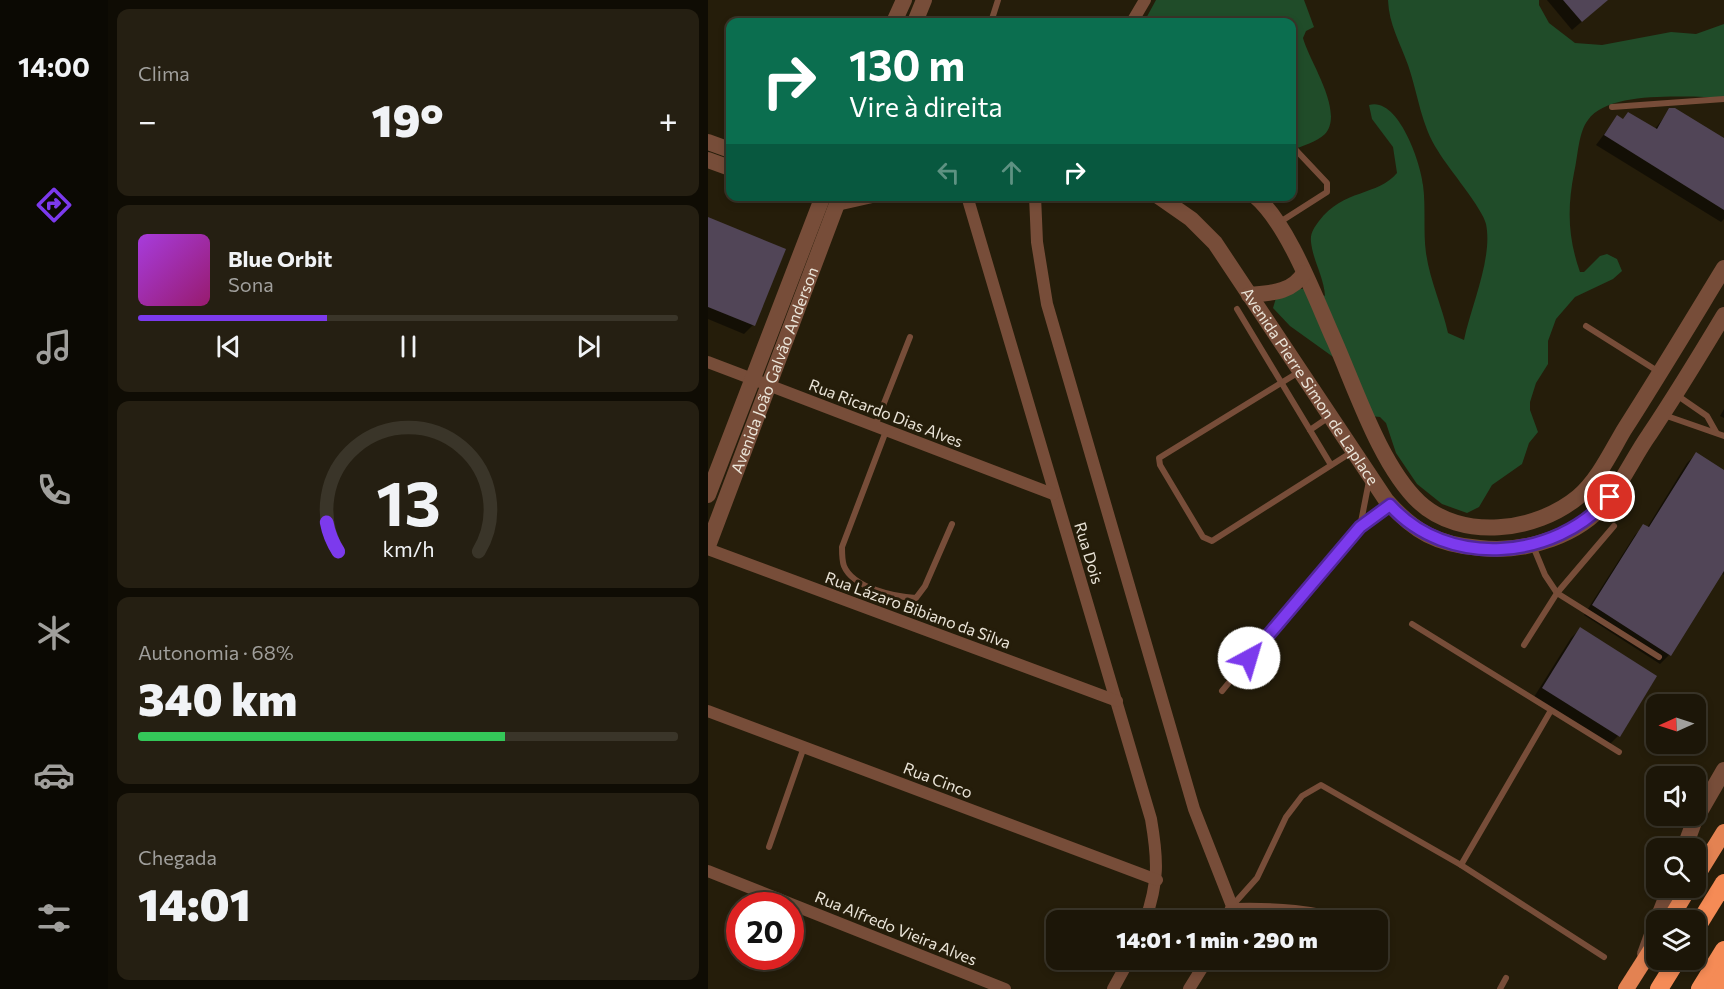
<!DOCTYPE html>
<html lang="pt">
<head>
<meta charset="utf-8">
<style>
  :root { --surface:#1c1608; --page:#251f12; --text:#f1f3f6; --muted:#a09f9c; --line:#3a3529; --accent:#7c3aed }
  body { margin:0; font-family:Commissioner,sans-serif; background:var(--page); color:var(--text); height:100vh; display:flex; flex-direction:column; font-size:22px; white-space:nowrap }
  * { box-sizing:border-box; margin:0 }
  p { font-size:20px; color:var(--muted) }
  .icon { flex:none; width:33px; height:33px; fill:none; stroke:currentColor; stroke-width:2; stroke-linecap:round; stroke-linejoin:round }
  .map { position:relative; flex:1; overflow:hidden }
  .panel { display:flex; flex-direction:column; gap:9px; padding:9px; background:#0f0c04; width:600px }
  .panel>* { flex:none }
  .banner { position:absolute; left:18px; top:18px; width:570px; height:183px; border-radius:12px; box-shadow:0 3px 9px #0003,0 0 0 2px var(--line); background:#0b6e4f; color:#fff; overflow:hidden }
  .needle { width:39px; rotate:267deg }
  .fabs { position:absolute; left:938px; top:694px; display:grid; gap:12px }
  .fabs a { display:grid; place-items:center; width:60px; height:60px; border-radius:12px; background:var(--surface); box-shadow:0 3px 9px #0003,0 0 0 2px var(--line); font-size:30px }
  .speed { position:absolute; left:18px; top:892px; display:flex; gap:12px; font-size:30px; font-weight:700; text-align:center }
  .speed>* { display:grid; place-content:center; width:78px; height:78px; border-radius:50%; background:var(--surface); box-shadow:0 3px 9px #0003,0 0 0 2px var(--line); line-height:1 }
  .speed .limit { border:9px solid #d22; background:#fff; color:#111 }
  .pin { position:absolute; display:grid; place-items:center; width:51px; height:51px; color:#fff; margin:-26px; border:3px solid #fff; border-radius:50%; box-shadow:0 2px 6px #0007 }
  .me { position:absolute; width:66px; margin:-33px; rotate:39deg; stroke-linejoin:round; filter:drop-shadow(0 0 4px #0008) }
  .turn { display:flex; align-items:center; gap:21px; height:126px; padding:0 24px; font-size:27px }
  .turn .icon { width:78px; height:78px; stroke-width:2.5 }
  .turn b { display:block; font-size:42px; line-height:51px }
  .lanes { display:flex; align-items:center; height:57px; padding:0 24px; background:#0003; justify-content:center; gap:30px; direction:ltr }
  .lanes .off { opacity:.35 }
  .big { font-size:45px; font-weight:800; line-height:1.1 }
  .panel .widget { flex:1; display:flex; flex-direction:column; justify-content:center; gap:9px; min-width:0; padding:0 21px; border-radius:12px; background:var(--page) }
  .panel .dial { align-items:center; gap:0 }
  .dial svg { height:156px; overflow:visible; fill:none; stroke:var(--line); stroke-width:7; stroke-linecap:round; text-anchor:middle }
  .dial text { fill:var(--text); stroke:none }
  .song { display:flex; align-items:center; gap:18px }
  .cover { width:72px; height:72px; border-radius:9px; background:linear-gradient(135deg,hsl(280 70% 55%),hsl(320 70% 35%)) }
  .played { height:6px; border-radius:3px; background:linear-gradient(90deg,var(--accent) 35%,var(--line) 35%) }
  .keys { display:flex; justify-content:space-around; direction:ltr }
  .heat { display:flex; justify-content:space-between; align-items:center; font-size:33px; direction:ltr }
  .charge { height:9px; border-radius:4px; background:linear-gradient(90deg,#34c759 68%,var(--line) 0) }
  .trip { position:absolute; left:338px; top:910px; width:342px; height:60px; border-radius:12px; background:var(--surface); box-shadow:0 3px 9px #0003,0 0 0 2px var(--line); font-weight:800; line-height:60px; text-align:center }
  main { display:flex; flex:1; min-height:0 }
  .menu { display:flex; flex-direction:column; width:108px; justify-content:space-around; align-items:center; background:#0b0903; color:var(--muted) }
  .menu .icon { width:42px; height:42px }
  .menu .active { color:var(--accent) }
  .menu b { font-size:27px; color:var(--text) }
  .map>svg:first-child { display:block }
  .green { fill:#204c29 }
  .shadow { fill:#0007 }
  .building { fill:#514557 }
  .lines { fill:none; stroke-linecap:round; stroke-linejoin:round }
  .service { stroke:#774d39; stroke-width:6 }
  .minor { stroke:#774d39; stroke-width:12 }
  .tertiary { stroke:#774d39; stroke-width:16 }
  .trunk { stroke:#e38252; stroke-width:16 }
  .motorway { stroke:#f58b56; stroke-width:18 }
  .route-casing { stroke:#51269a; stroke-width:15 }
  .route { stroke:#7c3aed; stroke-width:10 }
  .labels { text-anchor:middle; stroke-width:6; stroke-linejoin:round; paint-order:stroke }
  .street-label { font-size:16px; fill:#ebe5d9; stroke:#251d0a }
</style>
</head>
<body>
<main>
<nav class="menu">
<b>14:00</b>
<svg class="icon active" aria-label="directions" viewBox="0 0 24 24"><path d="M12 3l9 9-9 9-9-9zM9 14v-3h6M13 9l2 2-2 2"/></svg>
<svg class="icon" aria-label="music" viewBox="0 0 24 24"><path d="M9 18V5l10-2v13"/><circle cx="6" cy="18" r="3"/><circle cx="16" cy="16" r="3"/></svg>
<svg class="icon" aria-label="phone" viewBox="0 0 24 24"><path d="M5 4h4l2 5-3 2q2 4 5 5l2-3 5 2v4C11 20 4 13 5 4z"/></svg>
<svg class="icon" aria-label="climate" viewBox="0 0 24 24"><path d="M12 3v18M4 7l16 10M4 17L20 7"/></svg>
<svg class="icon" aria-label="car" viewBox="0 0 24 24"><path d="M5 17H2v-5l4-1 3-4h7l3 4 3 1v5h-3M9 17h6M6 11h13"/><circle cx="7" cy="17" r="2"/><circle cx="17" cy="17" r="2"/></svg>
<svg class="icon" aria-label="filters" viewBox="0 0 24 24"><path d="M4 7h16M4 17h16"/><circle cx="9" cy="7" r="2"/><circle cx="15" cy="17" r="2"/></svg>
</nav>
<section class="panel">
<div class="widget"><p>Clima</p>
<div class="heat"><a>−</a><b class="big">19°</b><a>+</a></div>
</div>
<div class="widget">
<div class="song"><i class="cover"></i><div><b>Blue Orbit</b><p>Sona</p></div></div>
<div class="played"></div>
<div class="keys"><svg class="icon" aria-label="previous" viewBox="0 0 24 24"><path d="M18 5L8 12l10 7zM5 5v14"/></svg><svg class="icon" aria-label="pause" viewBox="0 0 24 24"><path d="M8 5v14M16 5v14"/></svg><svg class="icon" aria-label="next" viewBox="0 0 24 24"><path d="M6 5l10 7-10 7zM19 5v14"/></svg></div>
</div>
<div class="widget dial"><svg viewBox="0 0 100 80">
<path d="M14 69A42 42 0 1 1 86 69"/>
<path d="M14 69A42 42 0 0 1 8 54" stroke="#7c3aed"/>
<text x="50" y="56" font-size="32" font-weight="700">13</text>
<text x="50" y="72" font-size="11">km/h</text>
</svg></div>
<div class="widget"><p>Autonomia · 68%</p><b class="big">340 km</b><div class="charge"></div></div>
<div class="widget"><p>Chegada</p><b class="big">14:01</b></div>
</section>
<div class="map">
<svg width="1016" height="989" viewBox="0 0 1016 989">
  <rect width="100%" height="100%" fill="#251d0a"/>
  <g class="green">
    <path d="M448 0H596L606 27 598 31 595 38C601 61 637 112 617 134 609 142 594 146 584 150V22H436Z"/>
    <path d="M680 0H831V5L841 23 867 43 894 45 963 32 988 34 1016 24V97C982 98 902 89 880 120 870 133 870 157 866 173 859 209 860 238 872 272H876L892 256 899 254 909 259 914 271 905 279 867 297 848 319 840 341V364L828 383 822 402V410L830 432 821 443 814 464 784 485 771 507 759 513 734 504 709 484 688 453 678 423 672 417 662 416 628 359 582 326 565 308 568 298C590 286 595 286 617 296 616 277 605 261 603 242 602 233 606 228 611 221 635 189 670 196 689 173L685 147 664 119 661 105C690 96 713 163 715 185 718 207 715 231 718 253 722 281 734 306 740 333L756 340C763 306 785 258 778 224 775 209 740 168 730 151 713 125 710 94 700 65 692 42 681 25 680 0Z"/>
  </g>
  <g class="shadow">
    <polygon points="839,0 899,0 864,30"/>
    <polygon points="962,110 1016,140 1016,219 1013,222 888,145 909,117 946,130"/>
    <polygon points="0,219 45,325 36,334 0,319"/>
    <polygon points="1016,409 1016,418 1012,416"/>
    <polygon points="988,454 1016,472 1016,575 1013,573 961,655 952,664 876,615 927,535 936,526 939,528 979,463"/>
    <polygon points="872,629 910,736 901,745 826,697 863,638"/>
  </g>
  <g class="building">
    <polygon points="855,0 900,0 874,22"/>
    <polygon points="961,108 967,108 1016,138 1016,210 896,135 909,115 915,119 920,112 949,129"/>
    <polygon points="0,217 78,249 47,326 0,307"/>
    <polygon points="988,452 1016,470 1016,571 963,656 884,605 935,524 941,527"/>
    <polygon points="872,627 949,676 912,737 834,688"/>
  </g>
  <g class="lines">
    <g class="service">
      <polyline points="283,22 290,0"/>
      <polyline points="904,107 1016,99"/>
      <polyline points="18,148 22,136"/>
      <polyline points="572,222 619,192 619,183 586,148"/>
      <polyline points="529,309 623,465"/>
      <polyline points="878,326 951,372"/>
      <polyline points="591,372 451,458 452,465 495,537 504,541 644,452"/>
      <polyline points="970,396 999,416 1008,432"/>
      <polyline points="956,415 1016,436"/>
      <polyline points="167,426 202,337"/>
      <polyline points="602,430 621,417"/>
      <path d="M178 431 134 547C134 553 134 561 136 566 145 588 187 597 208 598L217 586 244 524"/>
      <polyline points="652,527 661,481"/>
      <polyline points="825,546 837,575 849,593 951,657"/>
      <polyline points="704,624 911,752"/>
      <polyline points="816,645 849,593 906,526"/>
      <path d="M514 691C566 628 615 554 681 505"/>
      <polyline points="61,847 96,747"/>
      <polyline points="753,865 842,712"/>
      <polyline points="524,906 549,878 578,817 594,796 613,785 753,865 896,957"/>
      <path d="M525 906C568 905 607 907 648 921"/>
      <polyline points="792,989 798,978"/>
    </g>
    <g class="minor">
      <polyline points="424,22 437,0"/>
      <path d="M259 196 443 819C450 860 451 881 437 921"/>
      <polyline points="327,196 329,242 339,304 486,809 524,906 518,921"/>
      <polyline points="129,205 169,196"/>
      <polyline points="0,362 345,494"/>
      <polyline points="0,549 409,701"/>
      <polyline points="0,711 449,880"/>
      <polyline points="0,871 297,989"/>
      <polyline points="405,989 421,960"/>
      <polyline points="481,989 499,960"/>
    </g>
    <g class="tertiary">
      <polyline points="186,22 196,0"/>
      <polyline points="207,22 216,0"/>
      <polyline points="0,142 22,150"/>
      <polyline points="0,160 22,168"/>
      <path id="s1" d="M450 196 483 219 507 243 678 500C706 532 730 545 772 548 818 553 874 536 902 497 917 477 927 455 941 435 967 396 992 355 1016 315"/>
      <path d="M547 196C581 225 608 300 627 342 648 390 673 466 711 502 753 541 828 532 870 497 890 480 903 452 916 430 950 377 983 322 1016 268"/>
      <path d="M541 295C562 293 584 293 596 273"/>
      <polyline points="0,495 115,196"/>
      <path id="s2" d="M0 546 132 196"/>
      <polyline points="976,849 986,822 1016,770"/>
      <polyline points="949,921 962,888"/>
      <polyline points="937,954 948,924"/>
    </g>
    <g class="trunk">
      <polyline points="987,879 1016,832"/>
      <polyline points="961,921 981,888"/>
      <polyline points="918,989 948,942"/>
    </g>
    <g class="motorway">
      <polyline points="987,930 1016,883"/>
      <polyline points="951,989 969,960"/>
      <polyline points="992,989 1016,950"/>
      <polyline points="1007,989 1016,974"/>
    </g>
  </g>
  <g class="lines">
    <g class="route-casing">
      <path id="route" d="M541 658 652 527 682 505C739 569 847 561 902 497"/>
    </g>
    <use href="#route" class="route"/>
  </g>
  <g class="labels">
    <g class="street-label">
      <text dy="6" stroke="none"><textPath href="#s2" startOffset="188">Avenida João Galvão Anderson</textPath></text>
      <text dy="6" stroke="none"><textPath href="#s1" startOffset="246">Avenida Pierre Simon de Laplace</textPath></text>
      <text transform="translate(178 413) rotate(21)" y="6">Rua Ricardo Dias Alves</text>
      <text transform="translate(381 553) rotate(73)" y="6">Rua Dois</text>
      <text transform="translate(210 610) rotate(20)" y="6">Rua Lázaro Bibiano da Silva</text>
      <text transform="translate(230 780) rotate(21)" y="6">Rua Cinco</text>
      <text transform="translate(188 928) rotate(22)" y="6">Rua Alfredo Vieira Alves</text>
    </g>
  </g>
</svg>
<div class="fabs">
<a><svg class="needle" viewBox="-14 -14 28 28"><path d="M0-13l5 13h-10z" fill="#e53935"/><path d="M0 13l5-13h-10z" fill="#a09f9c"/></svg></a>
<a><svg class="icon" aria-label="sound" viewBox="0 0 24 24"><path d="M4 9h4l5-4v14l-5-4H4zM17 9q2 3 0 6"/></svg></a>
<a><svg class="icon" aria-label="search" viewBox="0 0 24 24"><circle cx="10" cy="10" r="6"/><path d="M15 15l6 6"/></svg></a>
<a><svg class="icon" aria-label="layers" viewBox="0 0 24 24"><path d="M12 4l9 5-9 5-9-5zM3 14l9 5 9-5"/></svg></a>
</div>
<div class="speed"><div class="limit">20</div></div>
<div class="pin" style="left:902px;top:497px;background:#d93025"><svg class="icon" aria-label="arrive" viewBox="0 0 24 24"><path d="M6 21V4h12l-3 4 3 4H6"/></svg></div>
<svg class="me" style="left:541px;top:658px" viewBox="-20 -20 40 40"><circle r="19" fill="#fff"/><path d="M0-13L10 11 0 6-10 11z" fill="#7c3aed"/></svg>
<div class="trip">14:01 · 1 min · 290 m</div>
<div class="banner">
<div class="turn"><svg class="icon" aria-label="right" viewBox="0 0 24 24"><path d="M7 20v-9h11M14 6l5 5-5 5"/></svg><div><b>130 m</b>Vire à direita</div></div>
<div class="lanes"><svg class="icon off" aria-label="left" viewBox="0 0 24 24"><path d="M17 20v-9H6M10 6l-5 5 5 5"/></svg><svg class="icon off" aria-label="ahead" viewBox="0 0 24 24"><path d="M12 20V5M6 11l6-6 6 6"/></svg><svg class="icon" aria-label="right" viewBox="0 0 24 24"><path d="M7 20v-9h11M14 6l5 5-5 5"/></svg></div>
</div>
</div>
</main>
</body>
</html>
